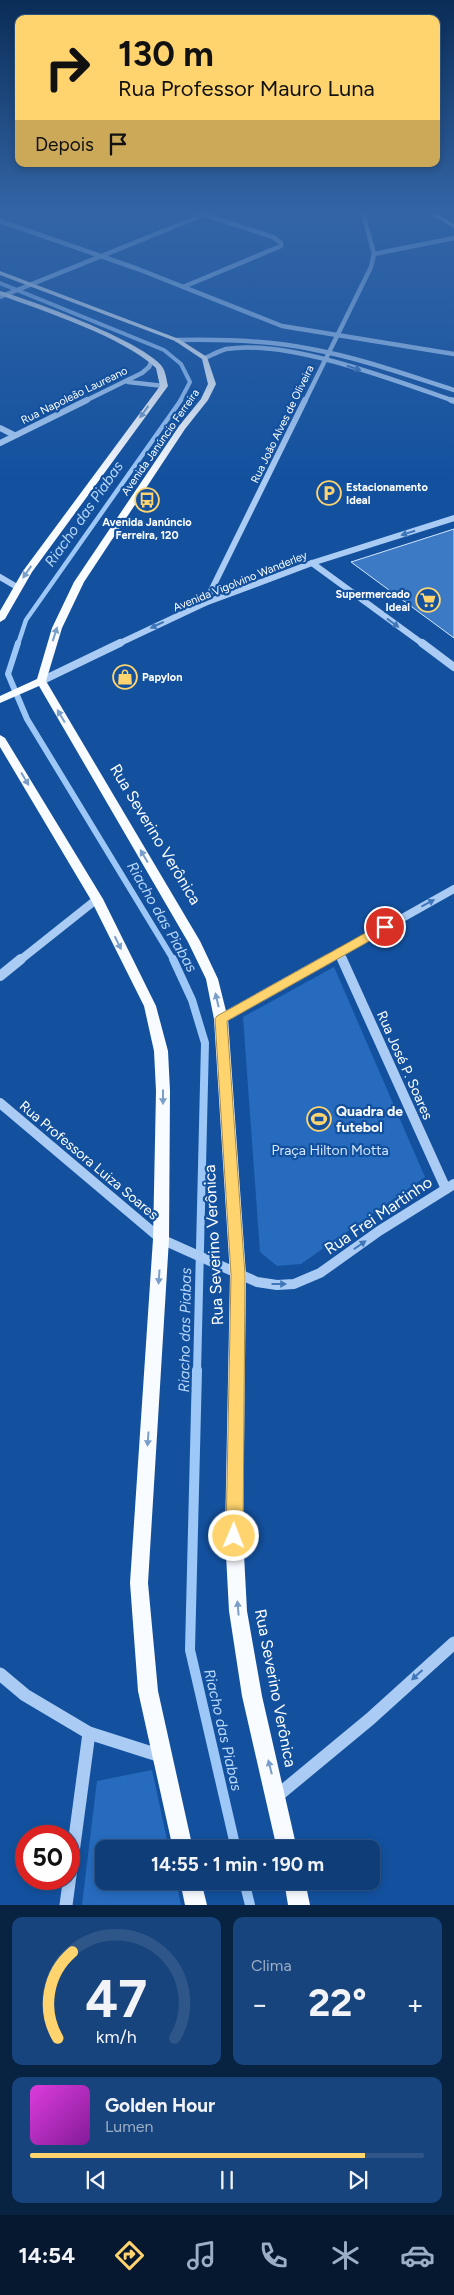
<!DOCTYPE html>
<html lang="pt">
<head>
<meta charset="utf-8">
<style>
  :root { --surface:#0e3d77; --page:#17447c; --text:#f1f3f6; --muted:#9baec6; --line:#2e5689; --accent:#ffd46e }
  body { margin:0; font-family:Figtree,sans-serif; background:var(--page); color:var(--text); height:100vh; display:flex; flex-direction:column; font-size:19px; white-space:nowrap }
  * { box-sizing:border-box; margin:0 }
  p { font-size:16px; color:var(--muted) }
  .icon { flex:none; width:28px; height:28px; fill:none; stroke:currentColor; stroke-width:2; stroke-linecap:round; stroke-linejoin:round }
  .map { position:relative; height:1905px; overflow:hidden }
  .side { display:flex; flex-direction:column; gap:12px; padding:12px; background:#082241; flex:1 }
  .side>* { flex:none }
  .guide { position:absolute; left:15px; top:15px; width:425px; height:152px; border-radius:10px; box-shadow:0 2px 8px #0003,0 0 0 1px var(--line); background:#ffd46e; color:#111; overflow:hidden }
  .speed { position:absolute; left:15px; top:1825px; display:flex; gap:10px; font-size:25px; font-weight:700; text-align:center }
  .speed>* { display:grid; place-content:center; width:65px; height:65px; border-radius:50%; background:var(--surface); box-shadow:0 2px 8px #0003,0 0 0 1px var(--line); line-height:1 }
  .speed .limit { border:8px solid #d22; background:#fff; color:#111 }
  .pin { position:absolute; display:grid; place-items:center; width:42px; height:42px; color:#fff; margin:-21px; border:2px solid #fff; border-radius:50%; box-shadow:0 1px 5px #0007 }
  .me { position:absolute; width:55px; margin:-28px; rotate:1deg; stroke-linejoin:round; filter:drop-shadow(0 0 4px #0008) }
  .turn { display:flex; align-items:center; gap:18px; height:105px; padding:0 20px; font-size:22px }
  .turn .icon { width:65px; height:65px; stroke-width:2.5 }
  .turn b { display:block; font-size:35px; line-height:42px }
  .then { display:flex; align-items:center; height:48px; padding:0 20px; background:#0003; gap:10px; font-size:19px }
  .big { font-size:38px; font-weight:700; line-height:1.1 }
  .side .card { flex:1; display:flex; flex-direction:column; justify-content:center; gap:8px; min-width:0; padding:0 18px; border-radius:10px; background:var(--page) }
  .side .dial { align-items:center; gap:0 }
  .dial svg { height:130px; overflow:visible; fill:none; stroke:var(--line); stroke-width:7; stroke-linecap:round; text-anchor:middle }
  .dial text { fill:var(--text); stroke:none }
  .song { display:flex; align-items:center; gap:15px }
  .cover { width:60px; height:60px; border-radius:8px; background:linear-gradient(135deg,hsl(300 70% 55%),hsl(290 70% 35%)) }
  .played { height:5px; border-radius:2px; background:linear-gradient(90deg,var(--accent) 85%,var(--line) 85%) }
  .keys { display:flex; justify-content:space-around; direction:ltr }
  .heat { display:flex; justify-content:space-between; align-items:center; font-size:28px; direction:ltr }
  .side .tiles { flex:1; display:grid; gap:12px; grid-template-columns:1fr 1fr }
  .card:last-child { grid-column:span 2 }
  .trip { position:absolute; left:95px; top:1840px; width:285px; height:50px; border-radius:10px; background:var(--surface); box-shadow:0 2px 8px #0003,0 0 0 1px var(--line); font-weight:700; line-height:50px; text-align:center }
  .menu { display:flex; height:80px; justify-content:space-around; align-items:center; background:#061830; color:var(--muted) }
  .menu .icon { width:35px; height:35px }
  .menu .active { color:var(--accent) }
  .menu b { font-size:22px; color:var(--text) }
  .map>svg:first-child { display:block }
  .green { fill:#266bbd }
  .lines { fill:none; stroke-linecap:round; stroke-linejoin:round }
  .stream-far4 { stroke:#9dc7f7; stroke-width:4 }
  .stream-far3 { stroke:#9dc7f7; stroke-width:4.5 }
  .stream-far2 { stroke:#9dc7f7; stroke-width:6 }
  .stream-far1 { stroke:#9dc7f7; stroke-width:8 }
  .stream { stroke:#9dc7f7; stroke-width:10 }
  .building { fill:#3c7ac6; stroke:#d3e7fe }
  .minor-far4 { stroke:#aaccf4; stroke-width:4.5 }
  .minor-far3 { stroke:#aaccf4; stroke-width:6 }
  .minor-far2 { stroke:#aaccf4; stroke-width:8 }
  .minor-far1 { stroke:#aaccf4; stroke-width:10 }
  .minor { stroke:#aaccf4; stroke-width:13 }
  .major { fill:#f8fbff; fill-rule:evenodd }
  .oneway { fill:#4076b8 }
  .oneway2 { fill:#7a9eca }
  .route { fill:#ffd46e; stroke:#a68a48 }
  .labels { text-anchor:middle; stroke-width:4.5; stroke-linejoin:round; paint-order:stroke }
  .far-street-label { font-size:11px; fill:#fff; stroke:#13519f }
  .far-poi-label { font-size:11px; font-weight:bold; fill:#fff; stroke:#13519f; text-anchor:start }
  .street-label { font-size:14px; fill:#fff; stroke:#13519f }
  .poi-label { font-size:14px; font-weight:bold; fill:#fff; stroke:#13519f; text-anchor:start }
  .park-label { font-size:14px; fill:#d3e7fe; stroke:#13519f }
  .water-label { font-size:15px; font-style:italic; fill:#b7d7fa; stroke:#13519f }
  .near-street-label { font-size:16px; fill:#fff; stroke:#13519f }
</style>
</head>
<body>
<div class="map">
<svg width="454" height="1905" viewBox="0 0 454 1905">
  <rect width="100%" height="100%" fill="#13519f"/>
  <g class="green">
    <polygon points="334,967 425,1177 301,1264 277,1266 260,1252 243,1017"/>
    <polygon points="152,1770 169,1849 104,1849 104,1881 176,1881 181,1905 82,1905 97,1781"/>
  </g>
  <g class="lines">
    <polyline class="stream-far4" points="0,283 164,350 181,364 190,382 180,401"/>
    <polyline class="stream-far3" points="18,644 26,620 181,400"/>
    <polyline class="stream-far2" points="18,643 8,674 27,719 174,961"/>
    <polyline class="stream-far1" points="173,959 192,1000 205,1043 197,1372"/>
    <g class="stream">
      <polyline points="197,1370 190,1650 236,1849"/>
      <polyline points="244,1881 250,1905"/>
    </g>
  </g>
  <polygon class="building" points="454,529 454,638 351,562"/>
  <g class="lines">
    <g class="minor-far4">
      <polyline points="363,213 374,254"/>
      <polyline points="0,221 138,269 282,326 454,354"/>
      <polyline points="374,254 454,238"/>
      <polyline points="183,287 281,246 281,243 273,237 202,214"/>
      <polyline points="0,297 208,213"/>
      <path d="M177 340C222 339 267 340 311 349 360 358 407 375 454 390"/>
      <path d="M205 358C212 355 219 351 226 349 288 339 394 380 454 401"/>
      <polyline points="128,382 164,386"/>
      <polyline points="85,401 142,373 149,367 152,360"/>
      <polyline points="305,401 371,267 374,254"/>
    </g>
    <g class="minor-far3">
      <polyline points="451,400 454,401"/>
      <polyline points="0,428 14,435"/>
      <polyline points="0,443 87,400"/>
      <polyline points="312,563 423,644"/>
      <polyline points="0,577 17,587"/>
      <polyline points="205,603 305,400"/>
      <polyline points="118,644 205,603 312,563 454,518"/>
    </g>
    <g class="minor-far2">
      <polyline points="422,643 454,667"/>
      <polyline points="41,681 120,643"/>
      <polyline points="339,952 343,961"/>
      <polyline points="19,961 97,899"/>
      <polyline points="326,961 454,889"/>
    </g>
    <g class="minor-far1">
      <polyline points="342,959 446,1189"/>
      <polyline points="0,976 21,959"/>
      <polyline points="221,1019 328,959"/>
      <polyline points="0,1103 161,1239 257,1282 277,1285 294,1284 320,1273 379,1231 454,1184"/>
    </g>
    <g class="minor">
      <polyline points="0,1674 25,1695 89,1733 161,1756"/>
      <polyline points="277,1796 370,1719 454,1643"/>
      <polyline points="66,1905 89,1733"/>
    </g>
    <g class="major">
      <polygon points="428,213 436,213 454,224 454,228"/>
      <polygon points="0,271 179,339 207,357 216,384 208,400 185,429 84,582 62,628 46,681 200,941 218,979 228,1019 246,1275 243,1536 247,1611 262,1696 297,1849 277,1849 242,1696 229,1611 225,1536 230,1275 214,1019 206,979 188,942 39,686 0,703 0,696 37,679 52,628 74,582 179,426 201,399 208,384 202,359 175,341 0,275"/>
      <path d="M0 291C36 302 136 339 160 364 166 370 166 379 168 386L32 572 5 619 0 622V611L23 571 160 386 156 368C121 336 46 312 0 295Z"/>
      <polygon points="0,735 5,738 103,899 156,1006 168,1051 170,1091 169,1239 148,1583 158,1691 193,1849 173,1849 138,1691 130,1583 153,1239 156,1091 154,1051 144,1006 91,900 0,747"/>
      <polygon points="180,1881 201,1881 207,1905 185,1905"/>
      <polygon points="284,1881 305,1881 310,1905 288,1905"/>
    </g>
  </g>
  <defs><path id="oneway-solid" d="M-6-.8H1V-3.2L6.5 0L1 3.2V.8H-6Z" transform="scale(1.25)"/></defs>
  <g class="oneway">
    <use href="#oneway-solid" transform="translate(354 368) rotate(17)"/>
    <use href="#oneway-solid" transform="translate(408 533) rotate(163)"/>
    <use href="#oneway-solid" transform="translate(393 623) rotate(36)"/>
    <use href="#oneway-solid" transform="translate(157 625) rotate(155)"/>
    <use href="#oneway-solid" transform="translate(428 903) rotate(-28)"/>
    <use href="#oneway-solid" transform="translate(360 1245) rotate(-35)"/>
    <use href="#oneway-solid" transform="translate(279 1284)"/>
    <use href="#oneway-solid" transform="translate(417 1675) rotate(138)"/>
  </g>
  <g class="oneway2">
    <use href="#oneway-solid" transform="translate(144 412) rotate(126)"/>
    <use href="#oneway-solid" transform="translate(27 572) rotate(125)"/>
    <use href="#oneway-solid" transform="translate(55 634) rotate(-72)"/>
    <use href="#oneway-solid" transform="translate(61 716) rotate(-121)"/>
    <use href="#oneway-solid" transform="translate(25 779) rotate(59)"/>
    <use href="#oneway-solid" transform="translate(144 856) rotate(-121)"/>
    <use href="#oneway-solid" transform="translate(118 943) rotate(64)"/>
    <use href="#oneway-solid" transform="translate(217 1000) rotate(-103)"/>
    <use href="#oneway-solid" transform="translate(163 1097) rotate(90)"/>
    <use href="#oneway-solid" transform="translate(159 1277) rotate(94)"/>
    <use href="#oneway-solid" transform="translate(148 1439) rotate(94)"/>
    <use href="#oneway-solid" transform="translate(238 1608) rotate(-95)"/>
    <use href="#oneway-solid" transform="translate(270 1767) rotate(-104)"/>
  </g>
  <linearGradient id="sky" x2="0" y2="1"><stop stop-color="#0a2d57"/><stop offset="0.44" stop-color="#3365a6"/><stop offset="1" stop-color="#3365a6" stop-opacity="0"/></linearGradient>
  <rect width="454" height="480" fill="url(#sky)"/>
  <polygon class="route" points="385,922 391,927 389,930 227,1021 245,1275 243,1536 240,1542 234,1544 229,1542 226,1536 231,1275 215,1019 217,1016"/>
  <defs>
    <g id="parking-ring" transform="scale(1.25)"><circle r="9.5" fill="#13519f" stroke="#ffd46e" stroke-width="1.5"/><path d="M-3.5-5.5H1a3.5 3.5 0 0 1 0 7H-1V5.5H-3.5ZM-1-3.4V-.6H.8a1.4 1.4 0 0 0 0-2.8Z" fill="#ffd46e"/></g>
    <g id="bus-ring" transform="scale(1.25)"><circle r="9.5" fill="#13519f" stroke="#ffd46e" stroke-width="1.5"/><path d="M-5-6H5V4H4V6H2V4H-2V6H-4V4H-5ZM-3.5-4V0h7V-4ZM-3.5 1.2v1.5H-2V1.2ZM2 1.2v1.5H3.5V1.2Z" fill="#ffd46e"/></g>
    <g id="supermarket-ring" transform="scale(1.25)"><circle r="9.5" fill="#13519f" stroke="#ffd46e" stroke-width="1.5"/><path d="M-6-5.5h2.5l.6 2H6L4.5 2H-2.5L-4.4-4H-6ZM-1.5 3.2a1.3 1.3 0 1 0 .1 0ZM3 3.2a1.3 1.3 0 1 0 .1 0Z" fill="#ffd46e"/></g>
    <g id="shop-ring" transform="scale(1.25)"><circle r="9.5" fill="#13519f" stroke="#ffd46e" stroke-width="1.5"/><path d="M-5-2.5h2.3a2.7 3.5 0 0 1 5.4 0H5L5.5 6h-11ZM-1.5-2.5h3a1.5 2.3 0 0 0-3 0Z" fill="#ffd46e"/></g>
    <g id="stadium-ring" transform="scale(1.25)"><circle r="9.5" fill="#13519f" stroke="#ffd46e" stroke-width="1.5"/><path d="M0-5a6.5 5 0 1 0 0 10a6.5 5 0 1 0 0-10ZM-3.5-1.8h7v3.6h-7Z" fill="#ffd46e"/></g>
  </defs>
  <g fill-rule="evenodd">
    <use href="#parking-ring" x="329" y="493"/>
    <use href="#bus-ring" x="147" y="500"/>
    <use href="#supermarket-ring" x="428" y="600"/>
    <use href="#shop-ring" x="125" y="677"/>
    <use href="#stadium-ring" x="319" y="1119"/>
  </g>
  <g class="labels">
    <g class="far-street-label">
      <text transform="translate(74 395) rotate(-26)" y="4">Rua Napoleão Laureano</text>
      <text transform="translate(282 424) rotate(-64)" y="4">Rua João Alves de Oliveira</text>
      <text transform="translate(160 442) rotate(-55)" y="4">Avenida Janúncio Ferreira</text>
      <text transform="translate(240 581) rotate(-22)" y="4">Avenida Vigolvino Wanderley</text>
    </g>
    <g class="far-poi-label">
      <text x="346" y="491">Estacionamento<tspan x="346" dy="13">Ideal</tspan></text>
      <text x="147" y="526" text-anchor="middle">Avenida Janúncio<tspan x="147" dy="13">Ferreira, 120</tspan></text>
      <text x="410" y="598" text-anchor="end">Supermercado<tspan x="410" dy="13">Ideal</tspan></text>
      <text x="142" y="681">Papylon</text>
    </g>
    <g class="street-label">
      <text transform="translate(405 1065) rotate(66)" y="5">Rua José P. Soares</text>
      <text transform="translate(89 1160) rotate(40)" y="5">Rua Professora Luiza Soares</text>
    </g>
    <g class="poi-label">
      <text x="336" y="1116">Quadra de<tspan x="336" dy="16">futebol</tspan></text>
    </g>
    <g class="park-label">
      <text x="330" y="1155">Praça Hilton Motta</text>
    </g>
    <g class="water-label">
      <text transform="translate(84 514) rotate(-55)" y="5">Riacho das Piabas</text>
      <text transform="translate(162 917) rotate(60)" y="5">Riacho das Piabas</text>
      <text transform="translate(185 1330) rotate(-89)" y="5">Riacho das Piabas</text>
      <text transform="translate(223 1730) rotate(77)" y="5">Riacho das Piabas</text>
    </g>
    <g class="near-street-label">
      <text transform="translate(156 834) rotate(59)" y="6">Rua Severino Verônica</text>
      <text transform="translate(378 1215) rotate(-34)" y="6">Rua Frei Martinho</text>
      <text transform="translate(213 1245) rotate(-93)" y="6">Rua Severino Verônica</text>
      <text transform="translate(276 1688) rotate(79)" y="6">Rua Severino Verônica</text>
    </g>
  </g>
</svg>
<div class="speed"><div class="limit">50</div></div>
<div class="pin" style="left:385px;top:927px;background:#d93025"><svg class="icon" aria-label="arrive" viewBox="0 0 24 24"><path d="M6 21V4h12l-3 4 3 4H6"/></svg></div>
<svg class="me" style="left:234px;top:1536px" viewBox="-20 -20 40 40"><circle r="17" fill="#ffd46e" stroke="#fff" stroke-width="3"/><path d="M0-11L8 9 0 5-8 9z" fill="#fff"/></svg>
<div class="trip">14:55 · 1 min · 190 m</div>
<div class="guide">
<div class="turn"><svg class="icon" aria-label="right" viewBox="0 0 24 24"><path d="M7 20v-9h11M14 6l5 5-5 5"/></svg><div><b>130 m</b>Rua Professor Mauro Luna</div></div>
<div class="then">Depois<svg class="icon" aria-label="arrive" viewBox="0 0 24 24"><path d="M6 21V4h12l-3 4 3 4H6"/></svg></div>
</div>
</div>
<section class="side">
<div class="tiles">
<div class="card dial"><svg viewBox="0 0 100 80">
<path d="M14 69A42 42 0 1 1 86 69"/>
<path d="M14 69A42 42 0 0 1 23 16" stroke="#ffd46e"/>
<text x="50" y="56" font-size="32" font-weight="700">47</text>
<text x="50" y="72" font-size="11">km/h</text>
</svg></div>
<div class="card"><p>Clima</p>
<div class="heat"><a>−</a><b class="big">22°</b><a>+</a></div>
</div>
<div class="card">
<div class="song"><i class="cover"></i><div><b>Golden Hour</b><p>Lumen</p></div></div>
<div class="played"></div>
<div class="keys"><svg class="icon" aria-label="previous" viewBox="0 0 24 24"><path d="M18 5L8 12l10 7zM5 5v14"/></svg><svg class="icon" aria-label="pause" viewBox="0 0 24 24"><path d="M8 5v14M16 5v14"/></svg><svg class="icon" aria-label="next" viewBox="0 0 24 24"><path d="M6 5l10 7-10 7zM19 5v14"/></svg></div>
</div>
</div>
</section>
<nav class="menu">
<b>14:54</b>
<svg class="icon active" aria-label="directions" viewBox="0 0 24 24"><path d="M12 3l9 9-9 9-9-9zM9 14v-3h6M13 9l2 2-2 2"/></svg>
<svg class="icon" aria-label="music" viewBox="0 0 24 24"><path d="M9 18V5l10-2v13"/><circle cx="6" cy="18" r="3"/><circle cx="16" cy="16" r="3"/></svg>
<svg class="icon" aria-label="phone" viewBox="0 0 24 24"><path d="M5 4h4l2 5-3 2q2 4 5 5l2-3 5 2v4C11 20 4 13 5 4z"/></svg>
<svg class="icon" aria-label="climate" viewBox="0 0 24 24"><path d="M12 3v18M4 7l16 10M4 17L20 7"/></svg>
<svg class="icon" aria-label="car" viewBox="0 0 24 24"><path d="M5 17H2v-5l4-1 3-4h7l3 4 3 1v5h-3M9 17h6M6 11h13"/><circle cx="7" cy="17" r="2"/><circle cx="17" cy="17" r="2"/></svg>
</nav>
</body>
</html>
